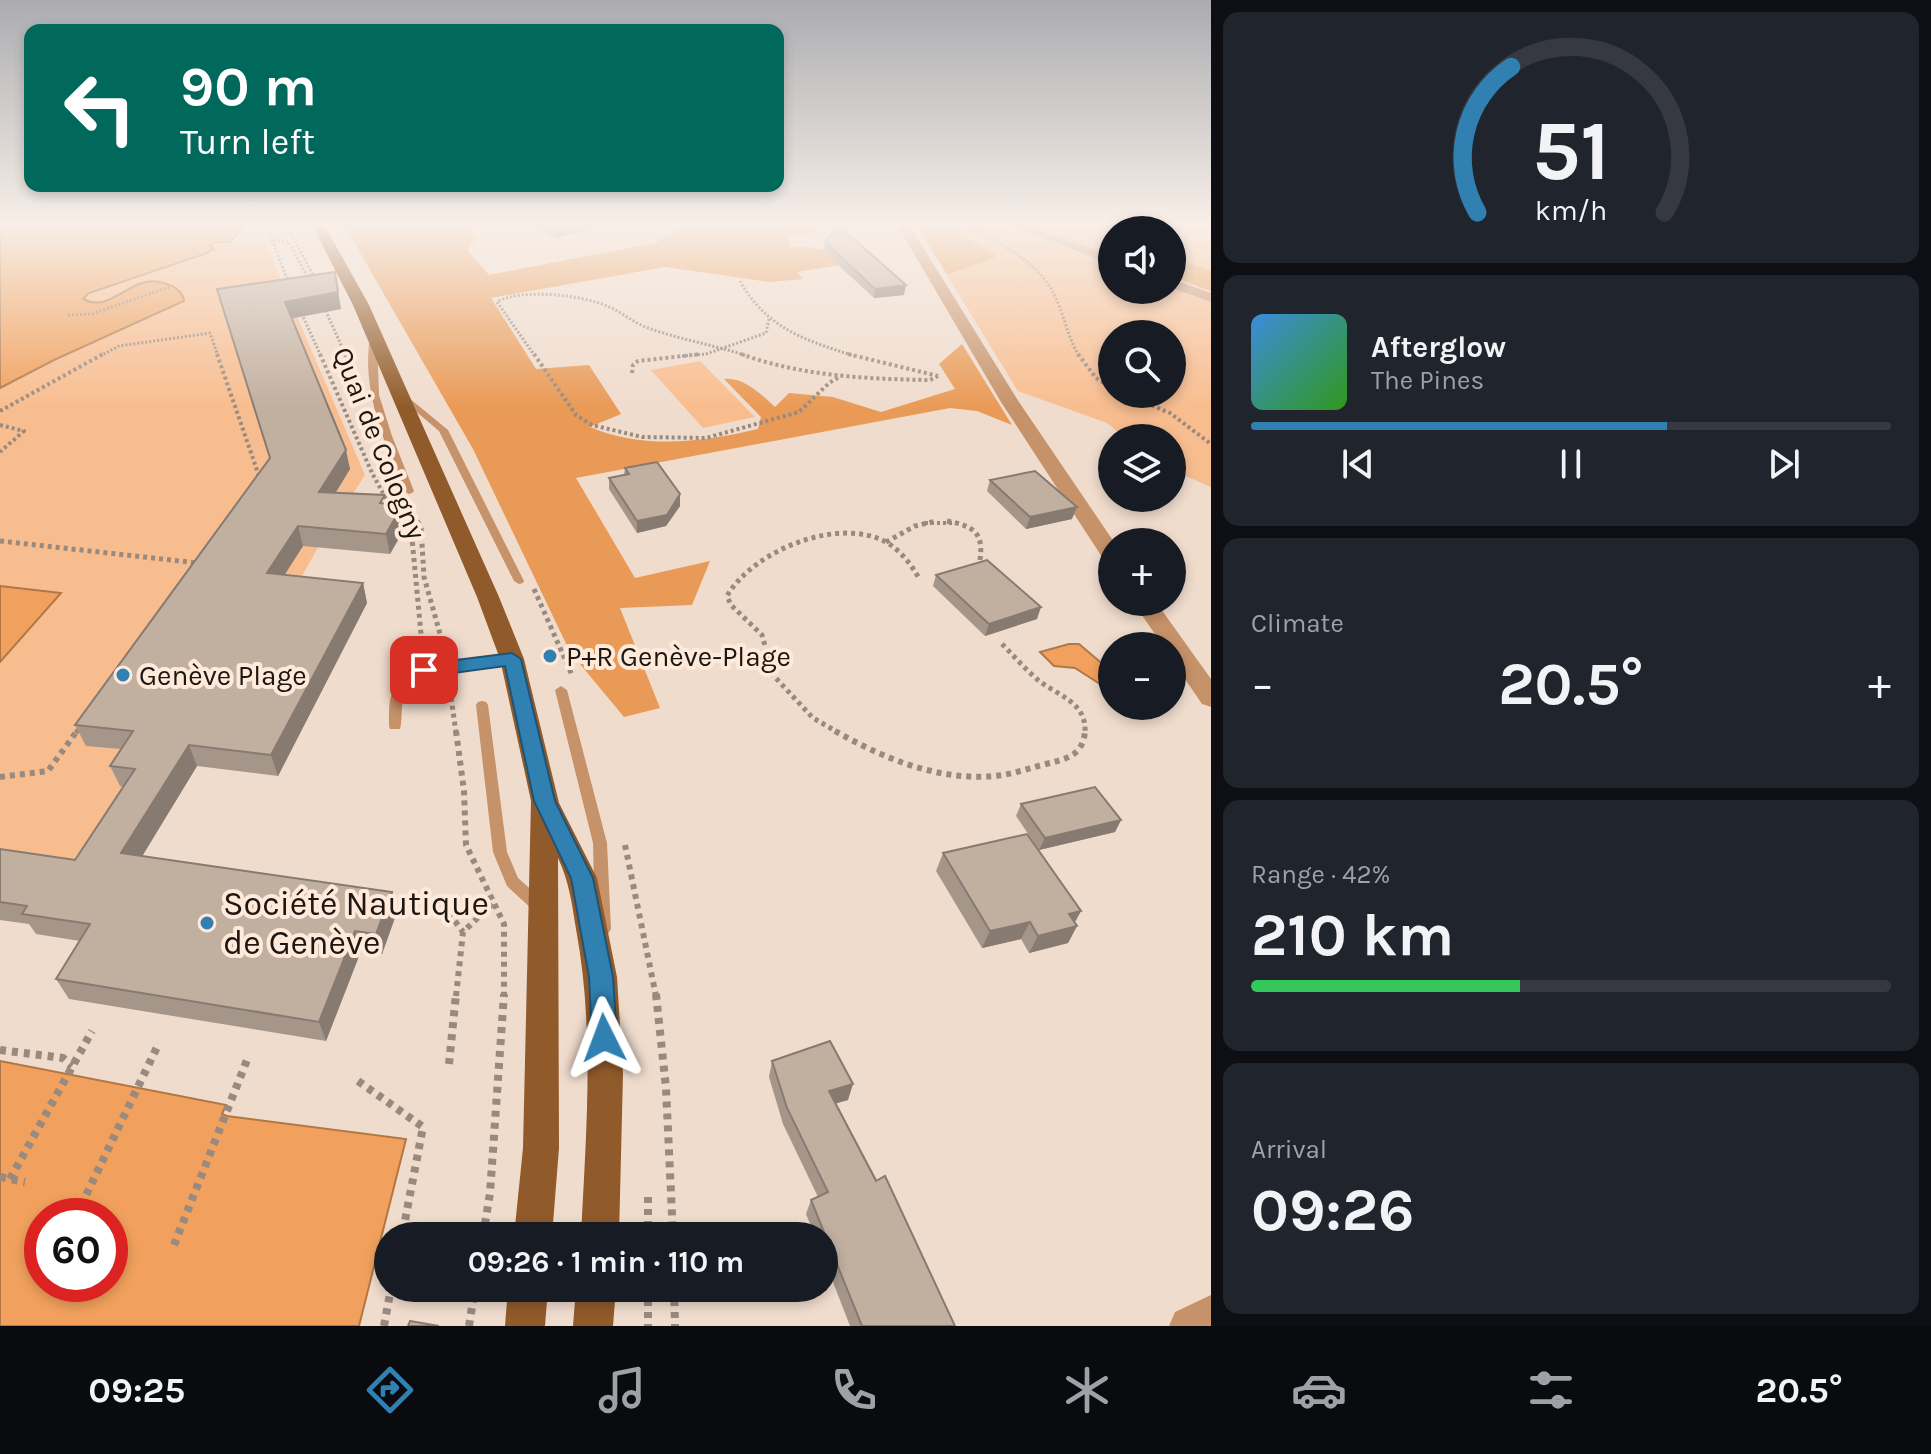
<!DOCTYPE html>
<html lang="en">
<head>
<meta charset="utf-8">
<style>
  :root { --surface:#171b24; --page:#20242c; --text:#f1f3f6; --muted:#9ea1a6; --line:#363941; --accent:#3080b2 }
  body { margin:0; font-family:Karla,sans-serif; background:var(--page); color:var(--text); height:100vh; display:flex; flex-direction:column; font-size:30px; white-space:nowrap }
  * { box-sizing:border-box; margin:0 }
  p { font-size:26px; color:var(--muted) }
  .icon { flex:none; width:44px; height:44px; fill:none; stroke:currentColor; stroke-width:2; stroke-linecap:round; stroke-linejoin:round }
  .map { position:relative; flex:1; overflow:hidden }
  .panel { display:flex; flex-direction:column; gap:12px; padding:12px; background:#0d0f14; width:720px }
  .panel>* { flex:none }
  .hud { position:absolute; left:24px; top:24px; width:760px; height:168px; border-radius:16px; box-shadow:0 4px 12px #0003; background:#00695c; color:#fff; overflow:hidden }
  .fabs { position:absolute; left:1098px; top:216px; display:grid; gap:16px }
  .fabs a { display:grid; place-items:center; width:88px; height:88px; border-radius:50%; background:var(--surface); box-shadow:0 4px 12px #0003; font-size:40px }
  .speed { position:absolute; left:24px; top:1198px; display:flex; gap:16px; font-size:40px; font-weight:700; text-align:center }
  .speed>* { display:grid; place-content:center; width:104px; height:104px; border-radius:50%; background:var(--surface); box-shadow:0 4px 12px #0003; line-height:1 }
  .speed .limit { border:12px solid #d22; background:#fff; color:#111 }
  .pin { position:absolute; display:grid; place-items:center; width:68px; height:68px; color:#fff; margin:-34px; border-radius:16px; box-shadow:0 4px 12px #0006 }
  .me { position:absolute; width:88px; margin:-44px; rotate:357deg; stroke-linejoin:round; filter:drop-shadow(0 0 6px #0008) }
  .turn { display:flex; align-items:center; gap:28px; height:168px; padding:0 24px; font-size:36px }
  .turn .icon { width:104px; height:104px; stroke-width:2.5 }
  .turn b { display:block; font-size:56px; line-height:68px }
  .big { font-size:60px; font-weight:700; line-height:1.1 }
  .panel .card { flex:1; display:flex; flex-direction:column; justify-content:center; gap:12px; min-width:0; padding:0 28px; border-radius:16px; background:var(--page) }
  .panel .dial { align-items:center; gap:0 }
  .dial svg { height:208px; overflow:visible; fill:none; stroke:var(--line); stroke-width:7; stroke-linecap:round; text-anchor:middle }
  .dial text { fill:var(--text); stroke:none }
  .song { display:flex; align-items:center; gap:24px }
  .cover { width:96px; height:96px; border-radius:12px; background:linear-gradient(135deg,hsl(210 70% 55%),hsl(110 70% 35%)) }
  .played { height:8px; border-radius:4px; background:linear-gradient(90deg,var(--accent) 65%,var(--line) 65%) }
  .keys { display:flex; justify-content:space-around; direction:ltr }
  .heat { display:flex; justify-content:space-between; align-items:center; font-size:44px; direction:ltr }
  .charge { height:12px; border-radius:6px; background:linear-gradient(90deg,#34c759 42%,var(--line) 0) }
  .trip { position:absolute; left:374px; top:1222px; width:464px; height:80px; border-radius:40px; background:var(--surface); box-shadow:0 4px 12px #0003; font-weight:700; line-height:80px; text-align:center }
  .tabs { display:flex; height:128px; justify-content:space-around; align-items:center; background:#090b0e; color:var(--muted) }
  .tabs .icon { width:56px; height:56px }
  .tabs .selected { color:var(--accent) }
  .tabs b { font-size:36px; color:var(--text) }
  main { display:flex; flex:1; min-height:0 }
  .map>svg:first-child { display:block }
  .green { fill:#f8bd8f; fill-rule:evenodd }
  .forest { fill:#e99a56 }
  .water { fill:#f1a15d; stroke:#b17846; stroke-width:2; fill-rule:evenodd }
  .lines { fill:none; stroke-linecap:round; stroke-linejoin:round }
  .path-far4 { stroke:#988a7f; stroke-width:3; stroke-dasharray:2 2; stroke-linecap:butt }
  .path-far3 { stroke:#988a7f; stroke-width:4; stroke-dasharray:3 3; stroke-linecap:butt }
  .path-far2 { stroke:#988a7f; stroke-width:5; stroke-dasharray:4 4; stroke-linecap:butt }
  .path-far1 { stroke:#988a7f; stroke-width:6; stroke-dasharray:5 5; stroke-linecap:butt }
  .path { stroke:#988a7f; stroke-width:8; stroke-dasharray:6 6; stroke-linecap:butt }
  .service { fill:#c69269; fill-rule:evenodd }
  .minor { fill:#c69269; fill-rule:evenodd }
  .tertiary { fill:#c69269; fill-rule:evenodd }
  .primary { fill:#905a2a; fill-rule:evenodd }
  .wall { fill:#a6968a }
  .shaded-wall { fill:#877a70 }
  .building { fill:#c1afa0; stroke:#877a70; stroke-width:2 }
  .route { fill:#3080b2; stroke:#1f5374; stroke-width:2 }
  .poi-dot { fill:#3080b2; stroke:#fee9da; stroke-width:3 }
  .labels { text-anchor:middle; stroke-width:8; stroke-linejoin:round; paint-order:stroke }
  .street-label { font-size:28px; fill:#1d1711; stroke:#fee9da }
  .poi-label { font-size:28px; fill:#1d1711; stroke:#fee9da; text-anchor:start }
  .near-poi-label { font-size:34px; fill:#1d1711; stroke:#fee9da; text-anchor:start }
</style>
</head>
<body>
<main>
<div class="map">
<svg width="1211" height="1326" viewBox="0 0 1211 1326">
  <rect width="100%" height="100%" fill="#f0dccd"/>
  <g class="green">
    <path d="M915 223H999L1112 265V290L1172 288 1211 302V487L1172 470V438H1125L1107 423 1018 391ZM1112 334H1172V394H1112Z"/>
    <polygon points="1019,223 1211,223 1211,292 1172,278 1172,230 1112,230 1112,256"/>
    <path d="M224 241 250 246 266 244 365 475 316 551 173 804 84 874 0 864V388L54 360 184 301 146 281C126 290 105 310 82 299L88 293 204 254 216 242Z"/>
    <polygon points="700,361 755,417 703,428 651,370"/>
  </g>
  <g class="forest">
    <path d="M343 223H465L477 237 467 250 489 275 655 243 690 223H786L824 231 788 237 791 247C810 246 834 248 847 264L797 272 803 279 769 282 665 267 491 298 536 369 589 365 621 414 590 427C644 450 703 442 758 429L761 417 724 379C743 376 762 395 775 407L789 393 833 397 881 412 955 389 939 364 962 344 1012 425 977 411 950 408 576 478 635 578 710 561 692 605 620 608 660 708 624 717 570 652 473 449Z"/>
    <polygon points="915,223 950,223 962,236 997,255 993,259 947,274"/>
    <polygon points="1172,257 1211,271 1211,291 1172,276"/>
  </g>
  <g class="water">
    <path d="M0 223H247L230 242H216L210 246 214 249 204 254 89 293 83 299C105 311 122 289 142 283 156 278 182 285 184 301L54 360 0 388Z"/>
    <polygon points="0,586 61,593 0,662"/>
    <polygon points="1069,644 1079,644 1112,672 1112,683 1103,686 1075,668 1054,666 1040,652"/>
    <path d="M0 1061 226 1105 222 1114 227 1116 406 1139 359 1326H0ZM42 1216H110V1284H42Z"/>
  </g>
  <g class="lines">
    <g class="path-far4">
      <polyline points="267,223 272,240 289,242 309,280"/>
      <polyline points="286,223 315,279"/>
      <path d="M965 223C997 243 1034 258 1053 292 1064 313 1067 336 1079 356"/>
      <polyline points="272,240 289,284"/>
      <path d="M740 281C766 328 806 341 855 356"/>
      <polyline points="324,307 346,356"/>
      <polyline points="300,310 321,356"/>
      <polyline points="68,315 92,314 172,286"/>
      <polyline points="100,356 119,346 210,333 218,356"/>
      <path d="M535 356 497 302C520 288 582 295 607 306 622 312 635 324 651 329 682 340 715 345 747 356"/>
      <polyline points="682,356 706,354 766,333 769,319"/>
    </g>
    <g class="path-far3">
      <polyline points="217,354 259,476 257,479"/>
      <polyline points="320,354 372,473 391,508"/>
      <polyline points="345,354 352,371"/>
      <polyline points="534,354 576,415 592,425 642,437 706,438 799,412 829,383 841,376"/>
      <path d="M741 354C801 376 867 379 930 380L938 376"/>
      <polyline points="848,354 938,376"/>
      <polyline points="1078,354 1096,378 1112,388"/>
      <polyline points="632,373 633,365 638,361 701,354"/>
      <polyline points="1124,394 1170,413 1211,444"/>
      <polyline points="0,411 103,354"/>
      <polyline points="0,425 24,431 0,452"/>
      <polyline points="406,507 418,523"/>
      <polyline points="401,518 406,523"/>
      <polyline points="925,523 957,523"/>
    </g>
    <g class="path-far2">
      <polyline points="404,521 411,528 423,655"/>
      <polyline points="417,521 421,527 424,577 444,648"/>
      <path d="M947 521C973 526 984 532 980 560"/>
      <polyline points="0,541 198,563"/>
      <polyline points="886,542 915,526 936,521"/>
      <polyline points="534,589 572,675"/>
      <path d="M1002 644C1014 656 1025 669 1038 680 1058 696 1087 702 1085 733"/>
      <polyline points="449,682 456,733"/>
      <polyline points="76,733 80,727"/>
      <path d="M839 733 813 718 773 675 762 635 731 605 727 596C753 551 837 516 886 542 901 551 910 563 919 578"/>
    </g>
    <g class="path-far1">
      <polyline points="456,731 464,791 466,845 504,924 504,996"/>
      <path d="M835 731C883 758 937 781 994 776 1010 775 1026 769 1042 765 1065 759 1083 757 1085 731"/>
      <polyline points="0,777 48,771 77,731"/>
      <polyline points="625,845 656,996"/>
      <polyline points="437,897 463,932"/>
      <polyline points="456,996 463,932 493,903"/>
    </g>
    <g class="path">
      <polyline points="656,994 666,1088 673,1236"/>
      <polyline points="0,1050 63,1058 72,1066"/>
      <polyline points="449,1064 456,994"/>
      <polyline points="358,1081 423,1127 402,1236"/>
      <polyline points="0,1177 25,1182"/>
      <polyline points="10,1179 92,1031"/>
      <polyline points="648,1197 648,1236"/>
      <polyline points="76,1216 159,1043"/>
      <polyline points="483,1236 490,1193 504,994"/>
      <polyline points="174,1245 247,1060"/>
      <polyline points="648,1288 648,1326"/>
      <polyline points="674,1288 675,1326"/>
      <polyline points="384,1326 391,1288"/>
      <polyline points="469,1326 475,1288"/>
    </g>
    <g class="service">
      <path d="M370 337 377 339 379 395 392 436 414 491 412 493 409 494 404 491C385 443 361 390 370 337Z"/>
      <polygon points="403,393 448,430 524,581 523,583 519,584 514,581 439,431 400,398 400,394"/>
      <path d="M512 655 516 656 518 659 516 662C488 668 419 662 405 693 400 704 403 718 400 729H390L389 726C389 713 388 700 394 689 412 656 479 659 512 655Z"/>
      <polygon points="561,686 567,690 607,843 611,929 608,934 603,936 598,934 595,929 593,843 555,690"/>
      <polygon points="482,701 486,702 488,705 507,852 518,878 544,901 547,906 544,911 539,912 534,911 507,886 493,852 476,705 478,702"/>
    </g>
    <g class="minor">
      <path d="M795 223H851C841 230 804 230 795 223Z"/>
      <polygon points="1004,223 1021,223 1112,256 1112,265"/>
      <polygon points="1172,279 1211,293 1211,302 1172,288"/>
    </g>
    <g class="tertiary">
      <polygon points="896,223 908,223 1019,402 1114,542 1112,561 1104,560 1001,402"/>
      <polygon points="1133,602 1156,602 1211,679 1211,707 1202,704 1172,660 1172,646 1163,646"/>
      <polygon points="1211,1295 1211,1326 1169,1326 1175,1312"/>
    </g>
    <g class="primary">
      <path d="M311 223H323L369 305 499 597 524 659 559 803 597 878 617 977 623 1074 619 1236H581C586 1133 595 1031 576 929 572 904 569 881 558 858L559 1148 552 1236H514L523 1148 531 801 500 659 477 597 353 305Z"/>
      <polygon points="508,1288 548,1288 545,1326 505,1326"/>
      <polygon points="576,1288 616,1288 613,1326 573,1326"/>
    </g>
  </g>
  <g class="wall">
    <polygon points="525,223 609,223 556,238"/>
    <polygon points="825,242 904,295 874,298 823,251"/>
    <polygon points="335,272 341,309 292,318 350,469 335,493 387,504 406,526 390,554 303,546 284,575 363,583 367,603 278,776 197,766 142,856 392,892 397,912 382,954 361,951 326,1041 69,999 56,979 80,941 36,934 29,924 0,920 0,849 75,860 123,787 120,786 110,766 121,749 86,746 75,725 270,459 217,289"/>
    <polygon points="625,468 680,494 680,506 666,526 637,533 609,489 609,478 624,475"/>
    <polygon points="990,480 1072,519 1026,529 987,491"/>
    <polygon points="936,575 1037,619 985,636 933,586"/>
    <polygon points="1021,804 1121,820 1115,832 1039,850 1016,816"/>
    <polygon points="943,853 1081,911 1075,922 1077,926 1068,943 1029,953 1021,939 982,948 936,871"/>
    <polygon points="772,1061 848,1100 836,1103 955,1326 850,1326 824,1259 824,1236 815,1236 806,1214 811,1200 818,1197 783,1124 769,1077"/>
  </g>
  <g class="shaded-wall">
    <polygon points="565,223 609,223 556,238 556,225"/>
    <polygon points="906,285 904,295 874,298 875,289"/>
    <polygon points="338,292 341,309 289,319 285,302"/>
    <polygon points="346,450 350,469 324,512 319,492"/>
    <polygon points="680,494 680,506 666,526 637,533 637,521"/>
    <polygon points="402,506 406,526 390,554 386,534"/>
    <polygon points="1077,507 1072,519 1026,529 1030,517"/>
    <polygon points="298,526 303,546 273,593 267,573"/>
    <polygon points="363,583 367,603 278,776 271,755"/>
    <polygon points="1041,607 1037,619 985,636 989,624"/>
    <polygon points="189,745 197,766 132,873 121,853"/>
    <polygon points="1121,820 1115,832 1039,850 1045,838"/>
    <polygon points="392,892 397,912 382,954 376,934"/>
    <polygon points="1081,911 1072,927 1077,926 1068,943 1029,953 1038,936 1069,914"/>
    <polygon points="1030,922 1021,939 982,948 990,931"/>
    <polygon points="355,931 361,951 326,1041 319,1022"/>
    <polygon points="853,1084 848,1100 824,1107 829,1091"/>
  </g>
  <g class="building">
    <polygon points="839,226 906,285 875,289 825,242"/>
    <polygon points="335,272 338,292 285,302 346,450 319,492 385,495 380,503 402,506 386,534 298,526 267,573 363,583 271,755 189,745 121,853 392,892 376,934 355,931 319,1022 56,979 90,924 22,914 27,906 0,902 0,849 75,860 135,769 110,766 133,731 75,725 270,458 217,289"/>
    <polygon points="657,462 680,494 667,515 637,521 609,478 629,474 625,468"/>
    <polygon points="1035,471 1077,507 1030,517 990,480"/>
    <polygon points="987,560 1041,607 989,624 936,575"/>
    <polygon points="1095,787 1121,820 1045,838 1021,804"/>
    <polygon points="1027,834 1081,911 1069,914 1077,926 1038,936 1030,922 990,931 943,853"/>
    <polygon points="830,1041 853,1084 829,1091 876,1181 885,1176 955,1326 862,1326 811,1200 828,1192 787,1108 772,1061"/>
    <polygon points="410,1321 439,1326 408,1326"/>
  </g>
  <linearGradient id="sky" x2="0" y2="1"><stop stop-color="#abacb0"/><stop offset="0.55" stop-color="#f8efe8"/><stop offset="1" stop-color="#f8efe8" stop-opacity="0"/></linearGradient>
  <rect width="1211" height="408" fill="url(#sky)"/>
  <polygon class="route" points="512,653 521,659 555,801 593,878 613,977 617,1038 613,1046 604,1050 595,1046 592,1038 589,977 571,878 534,801 505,666 424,677 415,670 424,664"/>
  <g class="poi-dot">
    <circle cx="550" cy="656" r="8"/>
    <circle cx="123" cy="675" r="8"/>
    <circle cx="207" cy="923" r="8"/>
  </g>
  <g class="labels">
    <g class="street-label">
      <text transform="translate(380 443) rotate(68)" y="10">Quai de Cologny</text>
    </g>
    <g class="poi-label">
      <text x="566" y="666">P+R Genève-Plage</text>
      <text x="139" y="685">Genève Plage</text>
    </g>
    <g class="near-poi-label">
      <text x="223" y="915">Société Nautique<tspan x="223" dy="39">de Genève</tspan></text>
    </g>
  </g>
</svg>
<div class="fabs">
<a><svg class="icon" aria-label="sound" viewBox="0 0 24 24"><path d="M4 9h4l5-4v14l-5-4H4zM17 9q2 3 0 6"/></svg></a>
<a><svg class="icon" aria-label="search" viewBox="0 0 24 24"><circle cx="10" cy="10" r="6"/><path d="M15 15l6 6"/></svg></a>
<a><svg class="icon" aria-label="layers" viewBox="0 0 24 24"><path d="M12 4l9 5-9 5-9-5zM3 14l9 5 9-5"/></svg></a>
<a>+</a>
<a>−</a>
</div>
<div class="speed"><div class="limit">60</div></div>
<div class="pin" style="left:424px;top:670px;background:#d93025"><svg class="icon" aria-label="arrive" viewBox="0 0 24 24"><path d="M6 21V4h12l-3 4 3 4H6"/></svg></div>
<svg class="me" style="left:604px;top:1038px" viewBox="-20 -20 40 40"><path d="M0-17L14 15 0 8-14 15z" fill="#3080b2" stroke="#fff" stroke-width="4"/></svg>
<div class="trip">09:26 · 1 min · 110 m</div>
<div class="hud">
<div class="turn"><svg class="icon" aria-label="left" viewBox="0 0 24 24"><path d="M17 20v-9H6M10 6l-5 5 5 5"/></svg><div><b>90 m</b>Turn left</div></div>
</div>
</div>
<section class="panel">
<div class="card dial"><svg viewBox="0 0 100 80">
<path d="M14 69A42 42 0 1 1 86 69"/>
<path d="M14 69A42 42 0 0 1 27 13" stroke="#3080b2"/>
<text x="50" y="56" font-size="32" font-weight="700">51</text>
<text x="50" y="72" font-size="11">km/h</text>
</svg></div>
<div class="card">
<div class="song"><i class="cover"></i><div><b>Afterglow</b><p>The Pines</p></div></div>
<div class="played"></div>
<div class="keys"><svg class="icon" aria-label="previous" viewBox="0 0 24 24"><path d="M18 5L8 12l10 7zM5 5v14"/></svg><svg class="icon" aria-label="pause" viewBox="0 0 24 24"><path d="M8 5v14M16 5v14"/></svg><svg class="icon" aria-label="next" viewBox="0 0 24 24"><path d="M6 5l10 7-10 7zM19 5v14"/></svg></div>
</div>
<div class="card"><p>Climate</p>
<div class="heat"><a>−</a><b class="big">20.5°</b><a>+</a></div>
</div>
<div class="card"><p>Range · 42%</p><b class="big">210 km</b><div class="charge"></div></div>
<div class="card"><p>Arrival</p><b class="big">09:26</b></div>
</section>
</main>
<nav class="tabs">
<b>09:25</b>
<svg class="icon selected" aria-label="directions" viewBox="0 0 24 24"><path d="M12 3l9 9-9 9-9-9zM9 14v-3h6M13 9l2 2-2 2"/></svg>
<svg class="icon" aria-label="music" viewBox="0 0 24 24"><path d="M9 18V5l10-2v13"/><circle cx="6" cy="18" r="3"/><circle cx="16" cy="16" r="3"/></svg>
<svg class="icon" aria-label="phone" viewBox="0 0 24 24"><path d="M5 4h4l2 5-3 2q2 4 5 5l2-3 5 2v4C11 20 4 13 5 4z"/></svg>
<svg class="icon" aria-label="climate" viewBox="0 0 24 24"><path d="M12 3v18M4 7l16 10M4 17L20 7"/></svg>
<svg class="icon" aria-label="car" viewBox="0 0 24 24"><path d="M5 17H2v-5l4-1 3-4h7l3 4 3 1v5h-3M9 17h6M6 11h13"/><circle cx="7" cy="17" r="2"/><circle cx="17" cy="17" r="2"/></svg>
<svg class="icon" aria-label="filters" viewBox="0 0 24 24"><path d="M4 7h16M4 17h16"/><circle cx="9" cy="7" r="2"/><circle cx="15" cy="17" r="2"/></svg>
<b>20.5°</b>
</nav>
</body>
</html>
